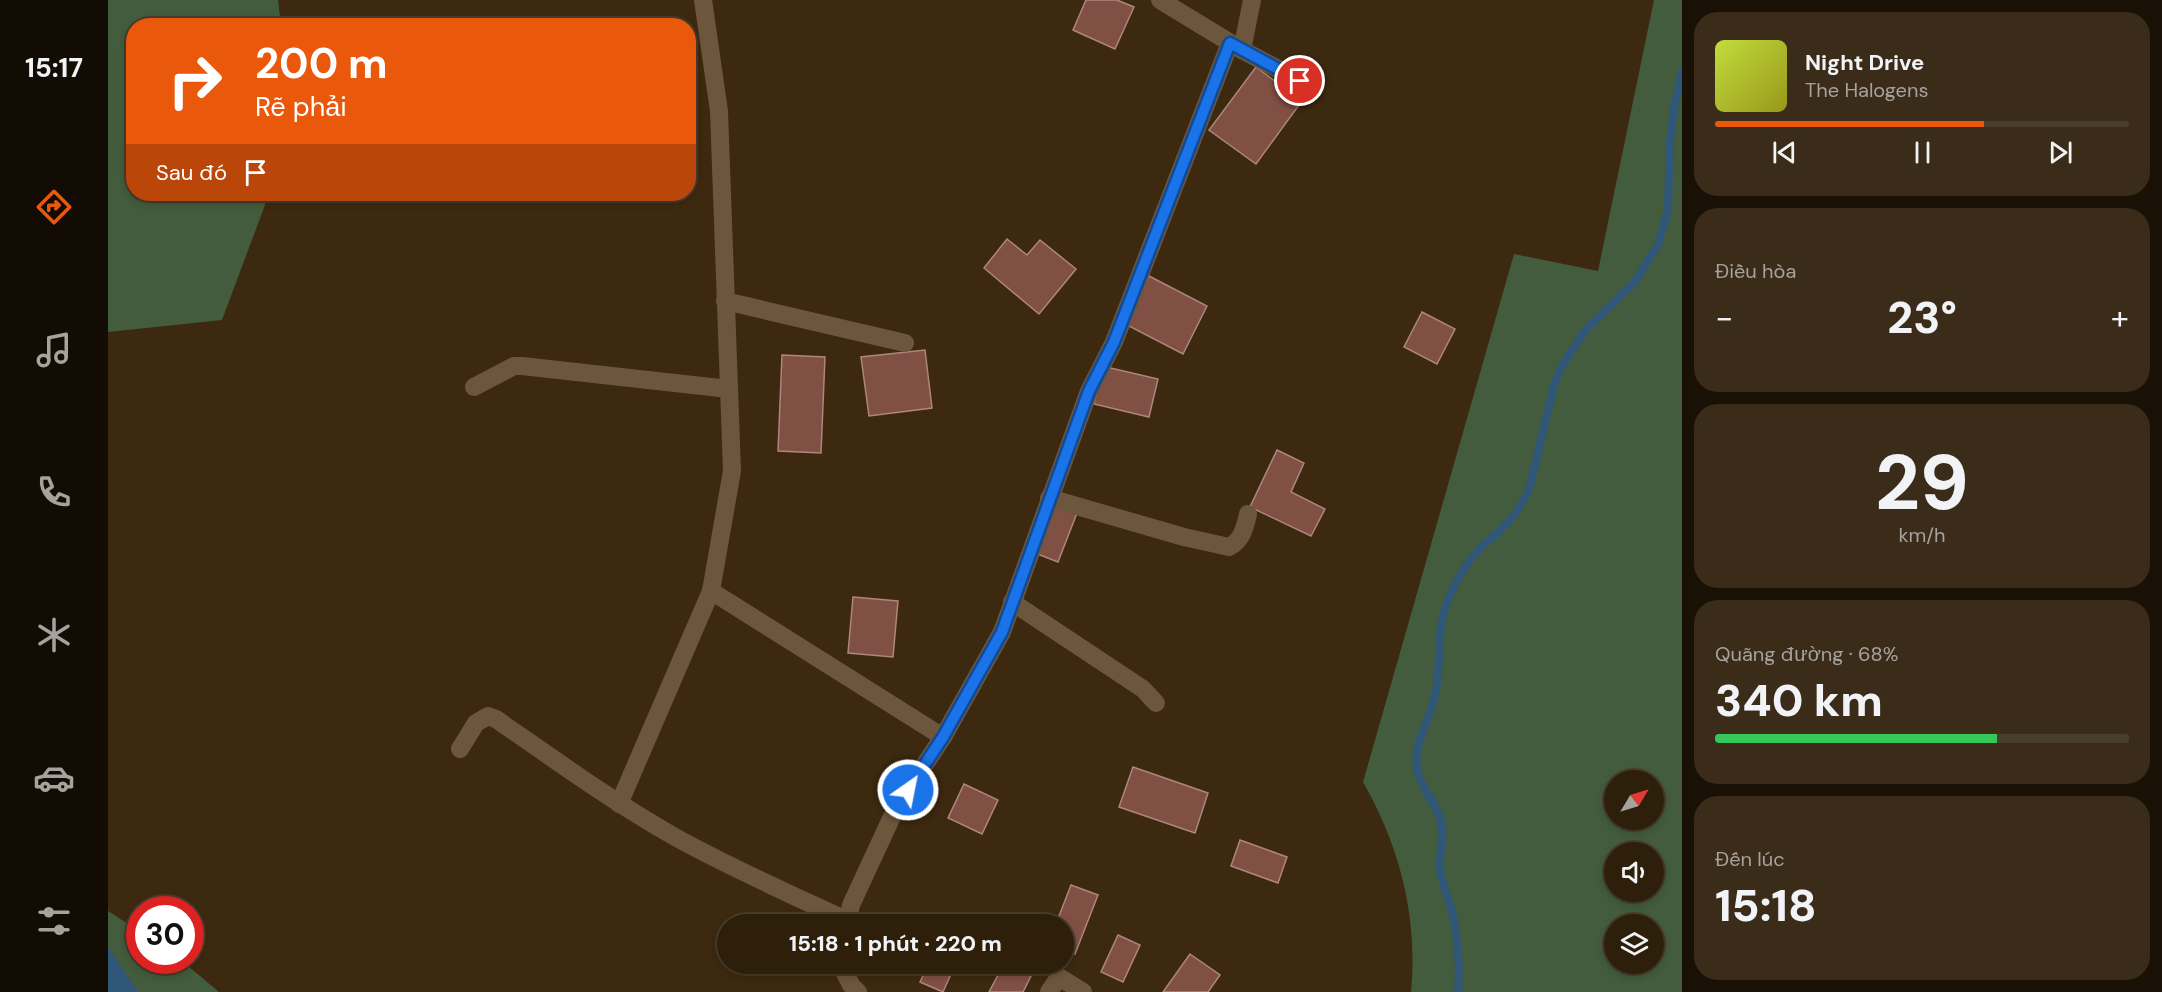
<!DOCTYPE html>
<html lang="vi">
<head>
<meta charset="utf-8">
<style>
  :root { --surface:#2e1f0b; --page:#3a2c19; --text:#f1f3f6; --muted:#a7a29d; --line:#493d2c; --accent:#ea580c }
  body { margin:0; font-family:"DM Sans",sans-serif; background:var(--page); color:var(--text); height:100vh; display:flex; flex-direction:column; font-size:22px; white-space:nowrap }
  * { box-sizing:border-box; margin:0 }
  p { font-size:20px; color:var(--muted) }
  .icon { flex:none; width:33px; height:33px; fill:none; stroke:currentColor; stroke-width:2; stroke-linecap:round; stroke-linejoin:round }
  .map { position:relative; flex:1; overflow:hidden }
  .details { display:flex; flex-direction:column; gap:12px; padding:12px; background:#191106; width:480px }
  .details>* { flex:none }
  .guide { position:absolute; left:18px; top:18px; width:570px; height:183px; border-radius:24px; box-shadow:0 3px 9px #0003,0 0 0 2px var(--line); background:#ea580c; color:#fff; overflow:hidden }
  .needle { width:39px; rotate:52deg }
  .controls { position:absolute; left:1496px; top:770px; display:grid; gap:12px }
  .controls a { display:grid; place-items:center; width:60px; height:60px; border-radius:50%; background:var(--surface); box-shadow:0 3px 9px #0003,0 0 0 2px var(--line); font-size:30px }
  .speed { position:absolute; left:18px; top:896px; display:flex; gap:12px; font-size:30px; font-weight:700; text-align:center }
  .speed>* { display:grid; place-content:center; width:78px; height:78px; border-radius:50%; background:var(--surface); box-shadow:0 3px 9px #0003,0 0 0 2px var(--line); line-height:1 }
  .speed .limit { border:9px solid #d22; background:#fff; color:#111 }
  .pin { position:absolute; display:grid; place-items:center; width:51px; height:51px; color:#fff; margin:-26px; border:3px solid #fff; border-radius:50%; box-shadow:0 2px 6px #0007 }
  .me { position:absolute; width:66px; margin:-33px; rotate:33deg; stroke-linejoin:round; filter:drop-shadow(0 0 4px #0008) }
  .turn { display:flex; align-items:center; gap:21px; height:126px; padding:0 30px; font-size:27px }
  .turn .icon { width:78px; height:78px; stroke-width:2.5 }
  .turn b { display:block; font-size:42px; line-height:51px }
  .then { display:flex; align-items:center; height:57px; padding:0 30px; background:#0003; gap:12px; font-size:22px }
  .big { font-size:45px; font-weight:800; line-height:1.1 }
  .details .tile { flex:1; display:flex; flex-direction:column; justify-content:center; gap:9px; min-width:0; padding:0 21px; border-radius:24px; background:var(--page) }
  .details .dial { align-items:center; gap:0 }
  .dial b { font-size:78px; line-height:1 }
  .song { display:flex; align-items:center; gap:18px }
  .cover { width:72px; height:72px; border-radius:9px; background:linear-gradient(135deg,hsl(70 70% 55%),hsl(60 70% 35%)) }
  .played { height:6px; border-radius:3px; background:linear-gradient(90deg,var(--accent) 65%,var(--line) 65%) }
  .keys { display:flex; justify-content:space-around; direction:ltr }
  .heat { display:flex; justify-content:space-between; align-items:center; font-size:33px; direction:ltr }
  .charge { height:9px; border-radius:4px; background:linear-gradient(90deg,#34c759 68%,var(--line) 0) }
  .trip { position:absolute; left:609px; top:914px; width:357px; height:60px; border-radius:30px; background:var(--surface); box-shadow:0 3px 9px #0003,0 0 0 2px var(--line); font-weight:800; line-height:60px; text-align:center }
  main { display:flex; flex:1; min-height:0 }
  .tab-bar { display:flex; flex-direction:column; width:108px; justify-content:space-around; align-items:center; background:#120c04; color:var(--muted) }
  .tab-bar .icon { width:42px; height:42px }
  .tab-bar .current { color:var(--accent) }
  .tab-bar b { font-size:27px; color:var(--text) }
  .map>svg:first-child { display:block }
  .green { fill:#435c3d; fill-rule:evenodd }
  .water { fill:#305777 }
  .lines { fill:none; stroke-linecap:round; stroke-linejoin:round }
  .stream { stroke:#305777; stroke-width:8 }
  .building { fill:#815044; stroke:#ad867d; stroke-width:1.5 }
  .street { stroke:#6d573c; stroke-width:18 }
  .route-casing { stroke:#114b97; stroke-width:15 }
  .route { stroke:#1a73e8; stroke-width:10 }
</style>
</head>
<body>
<main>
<nav class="tab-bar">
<b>15:17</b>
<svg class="icon current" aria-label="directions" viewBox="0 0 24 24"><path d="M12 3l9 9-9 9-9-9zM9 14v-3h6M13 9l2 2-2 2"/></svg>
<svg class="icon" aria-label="music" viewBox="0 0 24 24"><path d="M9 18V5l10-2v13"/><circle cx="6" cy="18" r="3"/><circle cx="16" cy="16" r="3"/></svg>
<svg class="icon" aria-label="phone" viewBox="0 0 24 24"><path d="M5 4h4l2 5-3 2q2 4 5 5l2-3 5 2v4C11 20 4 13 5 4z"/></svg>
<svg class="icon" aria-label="climate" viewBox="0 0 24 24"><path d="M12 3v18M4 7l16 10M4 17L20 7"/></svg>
<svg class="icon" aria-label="car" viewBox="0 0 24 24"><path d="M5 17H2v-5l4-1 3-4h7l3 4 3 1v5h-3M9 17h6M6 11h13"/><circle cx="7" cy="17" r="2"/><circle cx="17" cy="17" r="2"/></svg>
<svg class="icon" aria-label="filters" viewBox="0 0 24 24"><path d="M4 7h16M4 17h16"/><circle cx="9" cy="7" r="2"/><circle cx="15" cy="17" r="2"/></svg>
</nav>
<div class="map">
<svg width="1574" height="992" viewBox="0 0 1574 992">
  <rect width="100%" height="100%" fill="#3d290f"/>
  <g class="green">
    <polygon points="0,0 170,0 173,25 26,26 26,194 159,194 157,205 114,320 0,332"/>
    <path d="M1546 0H1574V992H1303C1310 917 1292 847 1255 782L1406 254 1490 271ZM1506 780H1545V819H1506ZM1506 852H1545V891H1506ZM1506 924H1545V963H1506Z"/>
    <polygon points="0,911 31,931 32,960 73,960 111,992 0,992"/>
  </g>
  <polygon class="water" points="0,947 30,992 0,992"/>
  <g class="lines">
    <path class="stream" d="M1350 992C1352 965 1350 938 1344 911 1340 896 1333 883 1332 867 1331 850 1338 835 1332 818 1326 800 1313 788 1309 769 1305 742 1322 721 1327 695 1334 662 1327 630 1341 597 1350 577 1363 555 1380 541 1399 525 1411 512 1421 489L1447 382 1455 364 1478 329 1525 284 1550 245 1560 209 1562 140 1566 108 1574 71"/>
  </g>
  <g class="building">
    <polygon points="978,0 1009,0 1026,7 1007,49 965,30"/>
    <polygon points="1148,67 1194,101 1148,164 1101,130"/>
    <polygon points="899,239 919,255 932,240 968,269 931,314 876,268"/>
    <polygon points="1041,276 1099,306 1075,354 1017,324"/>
    <polygon points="1314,312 1347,329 1329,364 1296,347"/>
    <polygon points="817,350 824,408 761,416 753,357"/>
    <polygon points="674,355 717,357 713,453 670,451"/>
    <polygon points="994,366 1050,379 1041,417 986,404"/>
    <polygon points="1169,450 1196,463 1183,492 1217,509 1203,536 1142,507"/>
    <polygon points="946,505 969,513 950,562 927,553"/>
    <polygon points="745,597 790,601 785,657 740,653"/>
    <polygon points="1025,767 1100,793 1087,833 1011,807"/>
    <polygon points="856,784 890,800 874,834 840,818"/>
    <polygon points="1132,840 1179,857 1170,883 1123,866"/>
    <polygon points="963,885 990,895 967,954 956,949 956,924 948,924"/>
    <polygon points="1010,935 1032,945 1015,982 993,972"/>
    <polygon points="1082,954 1112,975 1100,992 1055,992"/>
    <polygon points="821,963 848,963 835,992 812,982"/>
    <polygon points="870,963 917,963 927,968 915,992 881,992 890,975"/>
  </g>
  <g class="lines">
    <g class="street">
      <polyline points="1052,0 1134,50 1193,81"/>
      <polyline points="1134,50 1144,0"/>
      <polyline points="617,301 797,343"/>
      <polyline points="366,387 406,366 414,366 621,389"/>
      <path d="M941 498 1076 537 1121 547C1134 541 1137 527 1140 514"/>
      <polyline points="603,591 835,737 788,808 743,905 739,924"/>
      <polyline points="904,602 1035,689 1048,703"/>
      <polyline points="835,737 894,632 981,391 1006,342 1122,43"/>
      <path d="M352 749 368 723 380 716 388 719C447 760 505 802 567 837 623 868 682 894 740 921"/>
      <polyline points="511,804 603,591 624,471 611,111 595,0"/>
      <polyline points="732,963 743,985 750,992"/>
      <polyline points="941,992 951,977 975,992"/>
    </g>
  </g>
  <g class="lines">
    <g class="route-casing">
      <polyline id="route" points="800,790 835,737 894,632 981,391 1006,342 1122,43 1192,81"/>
    </g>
    <use href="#route" class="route"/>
  </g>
</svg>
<div class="controls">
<a><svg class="needle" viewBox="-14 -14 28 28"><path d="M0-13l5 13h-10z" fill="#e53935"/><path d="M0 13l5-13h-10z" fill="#a7a29d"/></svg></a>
<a><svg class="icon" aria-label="sound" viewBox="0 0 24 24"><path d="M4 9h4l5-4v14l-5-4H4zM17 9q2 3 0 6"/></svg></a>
<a><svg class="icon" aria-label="layers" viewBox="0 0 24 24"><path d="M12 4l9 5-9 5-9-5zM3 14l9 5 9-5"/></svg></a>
</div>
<div class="speed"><div class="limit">30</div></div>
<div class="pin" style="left:1192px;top:81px;background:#d93025"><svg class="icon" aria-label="arrive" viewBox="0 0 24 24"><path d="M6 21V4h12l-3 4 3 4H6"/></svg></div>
<svg class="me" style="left:800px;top:790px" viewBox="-20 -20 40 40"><circle r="17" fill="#1a73e8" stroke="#fff" stroke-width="3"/><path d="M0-11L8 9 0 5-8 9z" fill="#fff"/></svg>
<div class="trip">15:18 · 1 phút · 220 m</div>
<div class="guide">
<div class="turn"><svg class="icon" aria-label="right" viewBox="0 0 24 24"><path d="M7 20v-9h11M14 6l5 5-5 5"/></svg><div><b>200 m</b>Rẽ phải</div></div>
<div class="then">Sau đó<svg class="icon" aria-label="arrive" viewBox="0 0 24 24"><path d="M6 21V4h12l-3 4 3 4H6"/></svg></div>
</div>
</div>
<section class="details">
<div class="tile">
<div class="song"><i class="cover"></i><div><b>Night Drive</b><p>The Halogens</p></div></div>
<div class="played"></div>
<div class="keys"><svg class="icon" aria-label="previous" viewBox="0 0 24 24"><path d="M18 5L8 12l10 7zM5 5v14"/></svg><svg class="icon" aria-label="pause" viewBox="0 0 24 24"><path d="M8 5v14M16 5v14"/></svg><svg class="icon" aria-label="next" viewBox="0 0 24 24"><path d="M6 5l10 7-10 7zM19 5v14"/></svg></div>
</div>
<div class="tile"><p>Điều hòa</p>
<div class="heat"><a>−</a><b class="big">23°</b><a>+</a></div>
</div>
<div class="tile dial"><b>29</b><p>km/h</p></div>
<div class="tile"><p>Quãng đường · 68%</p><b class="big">340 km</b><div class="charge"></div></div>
<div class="tile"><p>Đến lúc</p><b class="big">15:18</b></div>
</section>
</main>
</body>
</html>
